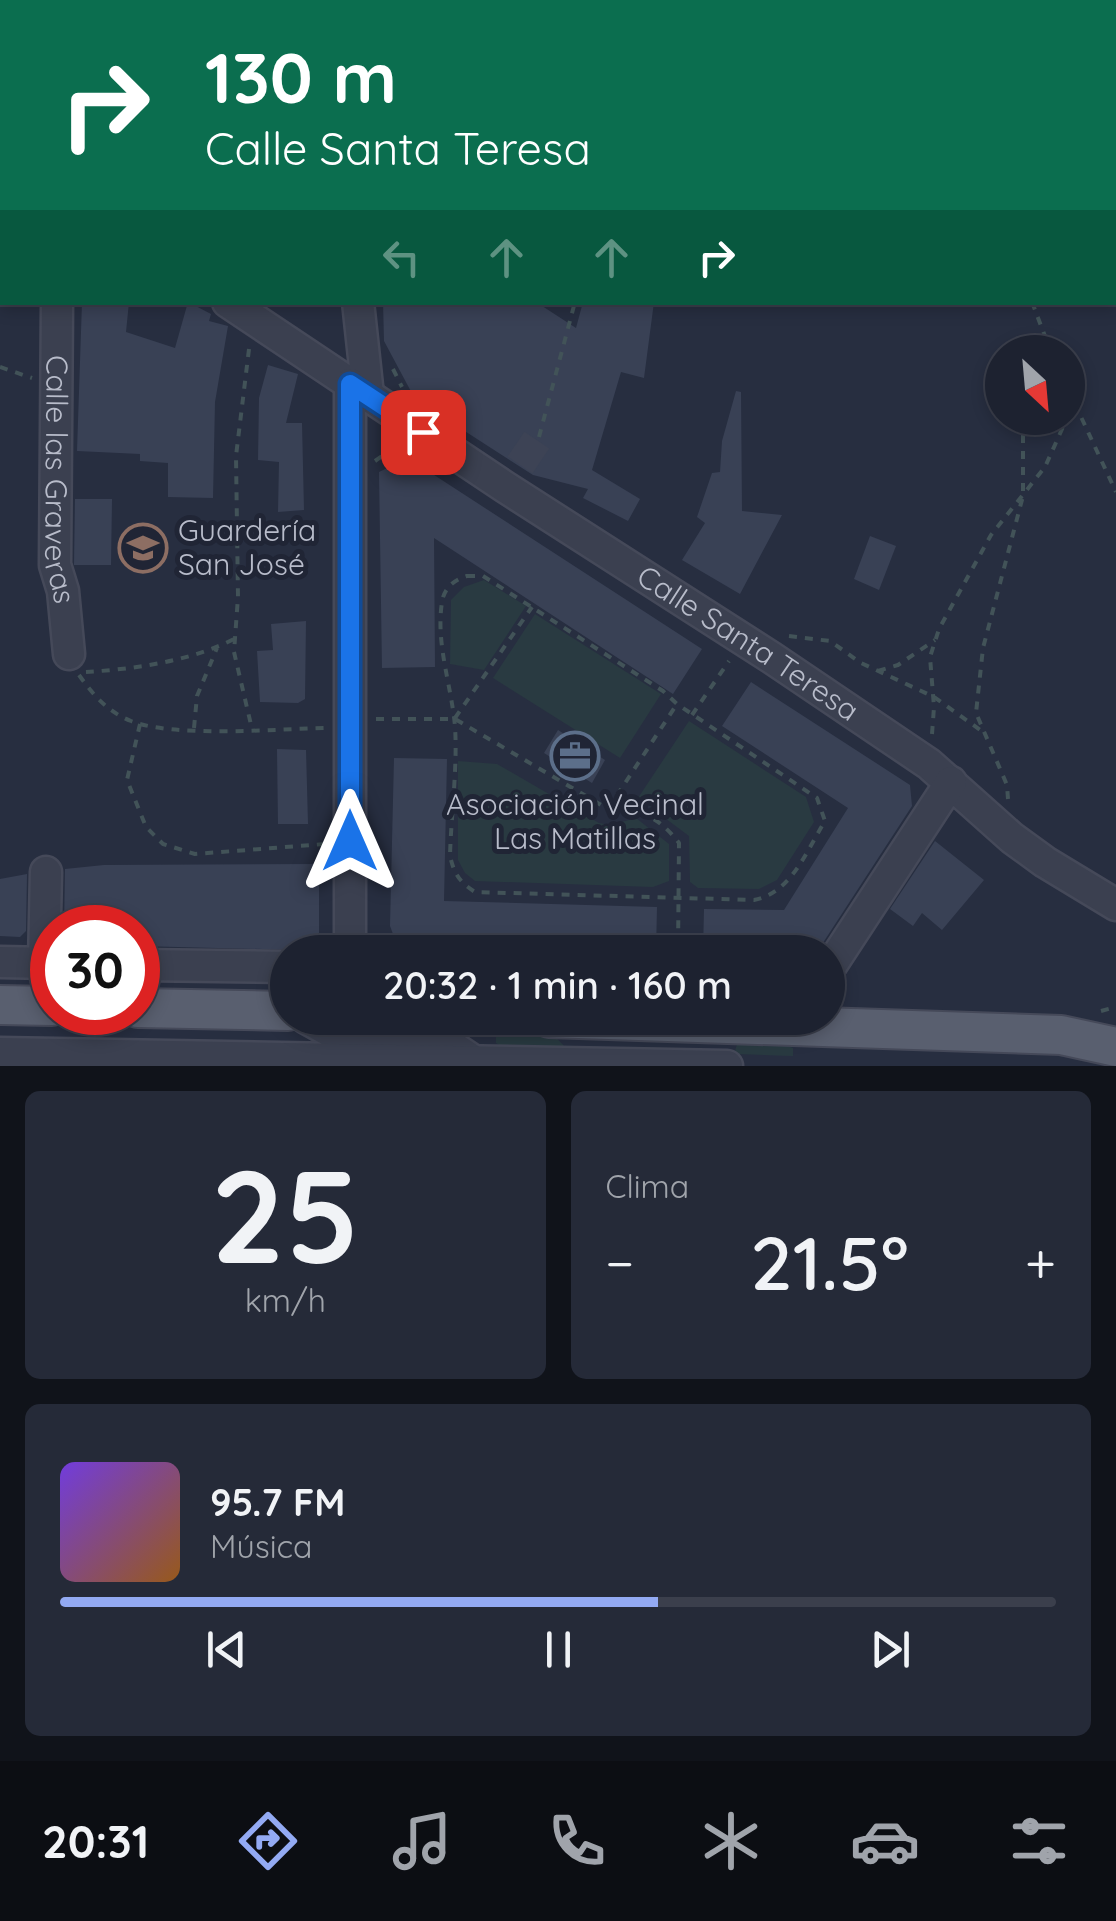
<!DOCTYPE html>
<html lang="es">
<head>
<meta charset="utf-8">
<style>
  :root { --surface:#1d2230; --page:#252a38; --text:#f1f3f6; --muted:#a0a4ab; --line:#3b3f4c; --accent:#93aaf3 }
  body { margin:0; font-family:Quicksand,sans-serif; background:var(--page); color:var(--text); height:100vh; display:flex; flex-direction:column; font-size:38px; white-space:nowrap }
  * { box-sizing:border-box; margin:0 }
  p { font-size:32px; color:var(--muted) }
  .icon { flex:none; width:55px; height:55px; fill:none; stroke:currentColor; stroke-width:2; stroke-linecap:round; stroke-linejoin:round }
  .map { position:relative; height:1066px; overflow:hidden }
  .panel { display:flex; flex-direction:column; gap:25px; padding:25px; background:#10131a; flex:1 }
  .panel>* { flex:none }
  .guide { position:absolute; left:0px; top:0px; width:1118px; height:305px; box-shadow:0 5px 15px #0003,0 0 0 2px var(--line); background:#0b6e4f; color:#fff; overflow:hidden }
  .needle { width:65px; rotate:154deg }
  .tools { position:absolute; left:985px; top:335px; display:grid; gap:20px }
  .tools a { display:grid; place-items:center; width:100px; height:100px; border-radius:50%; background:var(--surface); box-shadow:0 5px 15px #0003,0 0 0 2px var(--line); font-size:50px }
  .speed { position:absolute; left:30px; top:905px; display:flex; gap:20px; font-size:50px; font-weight:700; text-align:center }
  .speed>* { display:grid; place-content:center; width:130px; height:130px; border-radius:50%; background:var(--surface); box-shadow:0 5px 15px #0003,0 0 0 2px var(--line); line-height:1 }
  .speed .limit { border:15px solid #d22; background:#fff; color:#111 }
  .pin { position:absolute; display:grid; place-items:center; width:85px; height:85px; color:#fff; margin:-42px; border-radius:20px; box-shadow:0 5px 15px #0006 }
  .me { position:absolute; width:110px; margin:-55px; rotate:0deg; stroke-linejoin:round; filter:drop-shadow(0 0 8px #0008) }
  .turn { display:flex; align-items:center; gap:35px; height:210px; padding:0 40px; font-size:45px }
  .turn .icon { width:130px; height:130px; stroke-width:2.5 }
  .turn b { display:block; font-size:70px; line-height:85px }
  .lanes { display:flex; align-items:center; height:95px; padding:0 40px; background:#0003; justify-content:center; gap:50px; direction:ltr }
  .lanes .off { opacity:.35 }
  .big { font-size:75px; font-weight:600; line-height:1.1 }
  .panel .widget { flex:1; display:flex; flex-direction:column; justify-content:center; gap:15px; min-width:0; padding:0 35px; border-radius:15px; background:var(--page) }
  .panel .dial { align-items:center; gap:0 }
  .dial b { font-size:130px; line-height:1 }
  .song { display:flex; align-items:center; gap:30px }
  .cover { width:120px; height:120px; border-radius:15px; background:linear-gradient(135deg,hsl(260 70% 55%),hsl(30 70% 35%)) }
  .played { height:10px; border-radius:5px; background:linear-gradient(90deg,var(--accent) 60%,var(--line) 60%) }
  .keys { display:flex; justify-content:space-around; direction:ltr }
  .heat { display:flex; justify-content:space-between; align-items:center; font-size:55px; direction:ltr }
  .panel .tiles { flex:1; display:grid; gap:25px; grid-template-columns:1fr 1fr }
  .widget:last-child { grid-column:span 2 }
  .trip { position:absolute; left:270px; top:935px; width:575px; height:100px; border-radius:50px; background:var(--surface); box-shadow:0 5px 15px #0003,0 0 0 2px var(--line); font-weight:600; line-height:100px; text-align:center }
  .menu { display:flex; height:160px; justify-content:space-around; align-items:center; background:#0c0e13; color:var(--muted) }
  .menu .icon { width:70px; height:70px }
  .menu .selected { color:var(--accent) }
  .menu b { font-size:45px; color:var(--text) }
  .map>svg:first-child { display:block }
  .green { fill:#293a41 }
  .building { fill:#394155 }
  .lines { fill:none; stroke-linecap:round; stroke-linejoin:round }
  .minor-tunnel { stroke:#3d4355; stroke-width:30; stroke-dasharray:30 15; stroke-linecap:butt }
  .minor-casing { stroke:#454959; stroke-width:35 }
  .major-casing { stroke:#454959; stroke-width:42 }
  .path { stroke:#425358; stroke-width:4; stroke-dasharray:8 8; stroke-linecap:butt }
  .minor { stroke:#3b4050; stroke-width:30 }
  .major { stroke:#595f6f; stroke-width:38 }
  .route-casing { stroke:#114b97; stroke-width:25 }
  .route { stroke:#1a73e8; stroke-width:18 }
  .labels { text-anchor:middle; stroke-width:10; stroke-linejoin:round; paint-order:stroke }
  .street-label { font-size:30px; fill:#b8bcca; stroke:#202535 }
  .poi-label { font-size:30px; fill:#b8bcca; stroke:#202535; text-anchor:start }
</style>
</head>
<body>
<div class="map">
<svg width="1116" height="1066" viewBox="0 0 1116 1066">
  <rect width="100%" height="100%" fill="#272e40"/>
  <g class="green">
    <polygon points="484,580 526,606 484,670 450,664 451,600 464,587"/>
    <polygon points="535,614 661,694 620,758 493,678"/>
    <polygon points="689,721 806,797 814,822 777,880 759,889 698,888 690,882 689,836 638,798"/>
    <polygon points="458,761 497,764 599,823 611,825 636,818 669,844 669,881 653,887 475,881 465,873 458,860"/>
    <polygon points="508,1027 548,1029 567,1049 502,1047 496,1043 496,1033"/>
    <polygon points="758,1034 793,1048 793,1056 734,1054 738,1041"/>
  </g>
  <g class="building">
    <polygon points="82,302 129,302 126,332 175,348 188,302 211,314 209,321 228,326 215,402 213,498 168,497 168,463 140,461 140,454 77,451"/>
    <polygon points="383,302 536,302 576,328 583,302 654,302 644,378 621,372 592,470 640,499 628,521 583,498 588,489 533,475 415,399 384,341"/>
    <polygon points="268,365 298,374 286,423 302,423 304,510 278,512 279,462 258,460 259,398"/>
    <polygon points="736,391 741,392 742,511 782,515 740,594 682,560 705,523 697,517 712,473 720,472 722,441"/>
    <polygon points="408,458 702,649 673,694 434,538 435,667 382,668 379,472"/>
    <polygon points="75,499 112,499 111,565 74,565"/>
    <polygon points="870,536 896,546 879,590 854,579"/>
    <polygon points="306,621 305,699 298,703 260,702 257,651 273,650 271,624"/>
    <polygon points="751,682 910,785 912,806 817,952 703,952 704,909 784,910 848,808 722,726"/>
    <polygon points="558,730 605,760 592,783 544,753"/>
    <polygon points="277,749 306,750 308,824 278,824"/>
    <polygon points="394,758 447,759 444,901 657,907 656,952 411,952 403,949 396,942 390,926"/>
    <polygon points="935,841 984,880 942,930 922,913 913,926 890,909"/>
    <polygon points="319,864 319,933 301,950 138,946 138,928 64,928 65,869 104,865"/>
    <polygon points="27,874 26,931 20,937 0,936 0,879"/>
  </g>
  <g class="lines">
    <polyline class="minor-tunnel" points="520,465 539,437"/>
    <g class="minor-casing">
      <g id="minor">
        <polyline points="0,158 2,159"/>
        <path id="s1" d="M57 302 55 565 63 591 69 654"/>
        <path id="s2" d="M228 302 505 487 772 658 929 764 1012 838 1045 862 1116 905"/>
        <polyline points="358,302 368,395"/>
        <polyline points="350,384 350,952"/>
        <polyline points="0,962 52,963"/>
        <polyline points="44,963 46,872"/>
        <polyline points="138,965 288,967"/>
        <polyline points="828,970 951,782"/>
        <polyline points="306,1018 333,1033 435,1035 472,1060"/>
        <polyline points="0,1053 727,1066"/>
      </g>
    </g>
    <g class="major-casing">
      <g id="major">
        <polyline points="0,1005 52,1006"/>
        <polyline points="138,1008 288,1011"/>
        <polyline points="549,1018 1061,1035 1116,1047"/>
      </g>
    </g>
    <g class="path">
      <polyline points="950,0 951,2"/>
      <polyline points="616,2 617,0"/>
      <polyline points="632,2 633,0"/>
      <polyline points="648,2 649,0"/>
      <polyline points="698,2 701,0"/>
      <polyline points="743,2 748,0"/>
      <polyline points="0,118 2,120"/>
      <polyline points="0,127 2,129"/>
      <polyline points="1032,302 1051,352"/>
      <polyline points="249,349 236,456 238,597 234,652 252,729"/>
      <polyline points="0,367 32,378"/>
      <polyline points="393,369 402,387"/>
      <polyline points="1068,389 1116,492"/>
      <polyline points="539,437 575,302"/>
      <polyline points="375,461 395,447"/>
      <path d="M467 576H483L663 691 677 704 817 798 825 821C806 852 791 893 754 900L475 892C459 882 454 873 450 856 451 814 459 756 454 717 449 678 436 641 442 602 444 588 454 580 467 576Z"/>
      <polyline points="789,636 830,641 861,663 934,697 983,732"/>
      <polyline points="878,671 898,665 935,640"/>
      <path d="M86 672C135 669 192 661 236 638"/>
      <path d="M79 675C93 695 108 712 131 721 174 738 275 729 325 728"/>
      <polyline points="692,715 729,661"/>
      <polyline points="455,718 532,607"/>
      <path d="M376 719H455L608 809C642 811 657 815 679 843L678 952"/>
      <polyline points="140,724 127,780 146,827 163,844 195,854 325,844"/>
      <polyline points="194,728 197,696 217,648"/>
      <polyline points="932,734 934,707 930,657 939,629 991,535 1045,467 1067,418"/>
      <polyline points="1008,799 1007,785 976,713 983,648 1023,496 1023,427 1026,418"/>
      <polyline points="608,809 677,704"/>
      <polyline points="376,945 384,952"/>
      <polyline points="1101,1011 1116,1007"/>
    </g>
    <use href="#minor" class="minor"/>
    <use href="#major" class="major"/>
  </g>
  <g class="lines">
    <g class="route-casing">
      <polyline id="route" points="350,841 350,384 423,432"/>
    </g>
    <use href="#route" class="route"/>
  </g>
  <defs>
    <g id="school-ring" transform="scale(2.5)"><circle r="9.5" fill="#202535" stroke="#8d6e63" stroke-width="1.5"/><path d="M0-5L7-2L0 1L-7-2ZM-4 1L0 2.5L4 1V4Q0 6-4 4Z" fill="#8d6e63"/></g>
    <g id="office-ring" transform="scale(2.5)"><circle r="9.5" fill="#202535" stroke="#5c6f8a" stroke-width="1.5"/><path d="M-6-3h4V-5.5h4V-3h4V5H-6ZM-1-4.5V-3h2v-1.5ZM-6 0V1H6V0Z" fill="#5c6f8a"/></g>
  </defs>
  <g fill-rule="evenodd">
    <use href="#school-ring" x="143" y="548"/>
    <use href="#office-ring" x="575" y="756"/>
  </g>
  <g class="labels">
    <g class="street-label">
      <text dy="10" stroke="none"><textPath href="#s1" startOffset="178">Calle las Graveras</textPath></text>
      <text dy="10" stroke="none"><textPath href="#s2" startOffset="622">Calle Santa Teresa</textPath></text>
    </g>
    <g class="poi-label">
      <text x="178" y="541">Guardería<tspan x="178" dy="34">San José</tspan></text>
      <text x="575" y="815" text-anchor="middle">Asociación Vecinal<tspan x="575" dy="34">Las Matillas</tspan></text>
    </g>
  </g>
</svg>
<div class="tools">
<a><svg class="needle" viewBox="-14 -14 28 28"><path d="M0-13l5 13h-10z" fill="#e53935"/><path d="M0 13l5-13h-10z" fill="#a0a4ab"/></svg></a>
</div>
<div class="speed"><div class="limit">30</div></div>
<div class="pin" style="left:423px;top:432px;background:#d93025"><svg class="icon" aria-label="arrive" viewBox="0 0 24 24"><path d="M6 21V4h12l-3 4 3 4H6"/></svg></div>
<svg class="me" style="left:350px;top:841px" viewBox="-20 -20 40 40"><path d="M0-17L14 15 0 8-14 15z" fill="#1a73e8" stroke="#fff" stroke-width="4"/></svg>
<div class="trip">20:32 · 1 min · 160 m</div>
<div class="guide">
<div class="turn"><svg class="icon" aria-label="right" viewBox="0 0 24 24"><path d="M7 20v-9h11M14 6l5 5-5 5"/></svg><div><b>130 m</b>Calle Santa Teresa</div></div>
<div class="lanes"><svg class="icon off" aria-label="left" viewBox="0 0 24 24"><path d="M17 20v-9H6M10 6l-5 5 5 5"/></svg><svg class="icon off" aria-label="ahead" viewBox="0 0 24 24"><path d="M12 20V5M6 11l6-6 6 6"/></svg><svg class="icon off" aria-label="ahead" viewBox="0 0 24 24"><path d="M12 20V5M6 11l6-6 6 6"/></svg><svg class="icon" aria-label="right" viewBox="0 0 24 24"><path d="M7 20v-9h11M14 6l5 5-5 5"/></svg></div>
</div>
</div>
<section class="panel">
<div class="tiles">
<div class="widget dial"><b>25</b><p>km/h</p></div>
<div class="widget"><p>Clima</p>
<div class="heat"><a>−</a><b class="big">21.5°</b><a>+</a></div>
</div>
<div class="widget">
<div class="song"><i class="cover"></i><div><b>95.7 FM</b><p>Música</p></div></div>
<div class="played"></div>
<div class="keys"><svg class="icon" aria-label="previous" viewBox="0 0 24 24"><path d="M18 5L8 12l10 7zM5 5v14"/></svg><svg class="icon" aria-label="pause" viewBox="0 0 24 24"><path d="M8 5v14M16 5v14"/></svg><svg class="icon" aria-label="next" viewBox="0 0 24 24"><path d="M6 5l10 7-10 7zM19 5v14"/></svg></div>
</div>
</div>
</section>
<nav class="menu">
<b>20:31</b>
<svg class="icon selected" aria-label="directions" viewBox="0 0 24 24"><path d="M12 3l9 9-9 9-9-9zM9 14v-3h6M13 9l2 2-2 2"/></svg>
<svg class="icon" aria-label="music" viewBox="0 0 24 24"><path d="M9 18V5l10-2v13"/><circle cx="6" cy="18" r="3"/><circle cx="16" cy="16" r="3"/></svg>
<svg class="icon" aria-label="phone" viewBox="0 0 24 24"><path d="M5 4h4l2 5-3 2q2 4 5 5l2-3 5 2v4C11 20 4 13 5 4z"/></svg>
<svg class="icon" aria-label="climate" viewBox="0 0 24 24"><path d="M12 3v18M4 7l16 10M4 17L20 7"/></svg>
<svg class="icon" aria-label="car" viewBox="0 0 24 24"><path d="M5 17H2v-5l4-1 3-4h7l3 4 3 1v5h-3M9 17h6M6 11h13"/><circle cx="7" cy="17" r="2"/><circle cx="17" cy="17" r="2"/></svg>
<svg class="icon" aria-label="filters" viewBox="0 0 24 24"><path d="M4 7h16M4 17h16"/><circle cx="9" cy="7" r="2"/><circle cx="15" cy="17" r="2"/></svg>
</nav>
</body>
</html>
